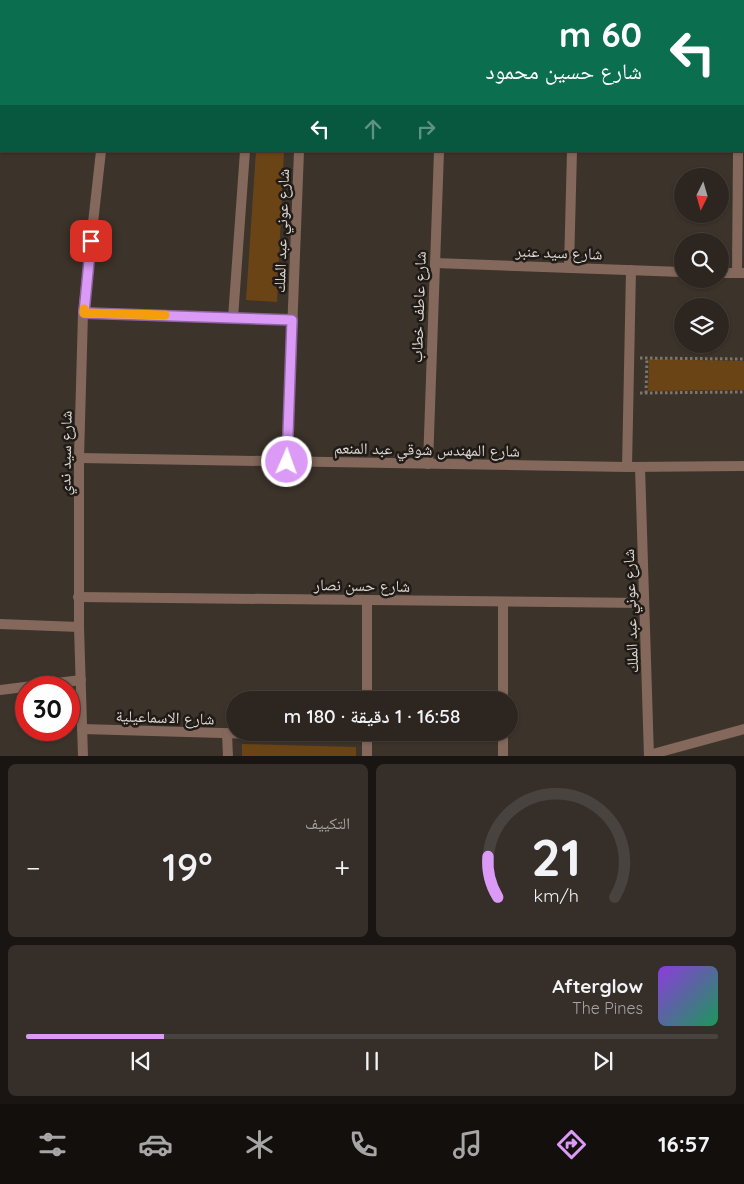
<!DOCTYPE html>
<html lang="ar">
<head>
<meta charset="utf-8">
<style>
  :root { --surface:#2d2620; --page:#352e29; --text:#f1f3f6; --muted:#a7a5a5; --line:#48433e; --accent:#da9af6 }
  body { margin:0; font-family:Quicksand,"Noto Naskh Arabic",sans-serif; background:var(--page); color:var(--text); direction:rtl; height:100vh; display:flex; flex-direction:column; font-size:19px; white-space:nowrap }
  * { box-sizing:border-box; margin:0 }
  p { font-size:16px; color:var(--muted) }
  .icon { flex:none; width:28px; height:28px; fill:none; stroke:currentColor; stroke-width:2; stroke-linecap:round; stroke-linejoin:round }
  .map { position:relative; height:756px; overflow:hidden; direction:ltr }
  .drawer { display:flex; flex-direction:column; gap:8px; padding:8px; background:#191512; flex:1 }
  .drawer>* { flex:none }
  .top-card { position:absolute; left:0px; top:0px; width:745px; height:152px; box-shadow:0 1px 4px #0004,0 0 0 1px var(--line); direction:rtl; background:#0b6e4f; color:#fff; overflow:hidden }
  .needle { width:32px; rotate:185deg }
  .controls { position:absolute; left:674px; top:168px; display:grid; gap:10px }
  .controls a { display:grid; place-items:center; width:55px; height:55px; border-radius:50%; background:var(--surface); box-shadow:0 1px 4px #0004,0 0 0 1px var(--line); font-size:25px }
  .speed { position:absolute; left:15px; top:676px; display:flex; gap:10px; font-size:25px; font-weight:700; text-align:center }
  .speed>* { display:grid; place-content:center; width:65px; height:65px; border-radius:50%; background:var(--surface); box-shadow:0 1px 4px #0004,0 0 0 1px var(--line); line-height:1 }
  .speed .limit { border:8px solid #d22; background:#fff; color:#111 }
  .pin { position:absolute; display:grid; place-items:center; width:42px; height:42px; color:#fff; margin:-21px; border-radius:10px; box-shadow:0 2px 8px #0006 }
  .me { position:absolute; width:55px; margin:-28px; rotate:2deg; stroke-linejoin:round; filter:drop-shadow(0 0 4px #0008) }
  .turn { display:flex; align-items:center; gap:18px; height:105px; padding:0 20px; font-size:22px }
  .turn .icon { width:65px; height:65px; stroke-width:2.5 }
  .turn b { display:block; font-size:35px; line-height:42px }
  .lanes { display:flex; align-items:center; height:48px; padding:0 20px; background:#0003; justify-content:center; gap:25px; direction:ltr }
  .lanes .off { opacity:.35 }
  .big { font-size:38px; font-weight:600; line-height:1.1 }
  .drawer .tile { flex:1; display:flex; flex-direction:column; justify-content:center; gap:8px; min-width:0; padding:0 18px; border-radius:8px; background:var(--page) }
  .drawer .dial { align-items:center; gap:0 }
  .dial svg { height:130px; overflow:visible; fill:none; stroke:var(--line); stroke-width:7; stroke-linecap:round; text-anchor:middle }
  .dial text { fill:var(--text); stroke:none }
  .song { display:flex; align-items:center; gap:15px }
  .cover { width:60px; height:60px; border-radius:8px; background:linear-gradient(135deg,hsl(270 70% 55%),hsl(150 70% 35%)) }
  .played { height:5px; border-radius:2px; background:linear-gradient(90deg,var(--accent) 20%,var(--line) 20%) }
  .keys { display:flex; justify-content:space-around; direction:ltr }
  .heat { display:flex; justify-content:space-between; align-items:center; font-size:28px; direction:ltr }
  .drawer .tiles { flex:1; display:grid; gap:8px; grid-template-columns:1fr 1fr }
  .tile:last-child { grid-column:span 2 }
  .trip { position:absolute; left:226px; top:691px; width:292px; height:50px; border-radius:25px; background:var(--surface); box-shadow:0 1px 4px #0004,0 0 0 1px var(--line); font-weight:600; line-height:50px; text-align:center; direction:rtl }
  .tab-bar { display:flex; height:80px; justify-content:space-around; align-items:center; background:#120f0d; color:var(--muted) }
  .tab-bar .icon { width:35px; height:35px }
  .tab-bar .active { color:var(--accent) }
  .tab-bar b { font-size:22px; color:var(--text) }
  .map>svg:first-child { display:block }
  .green { fill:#6b4416 }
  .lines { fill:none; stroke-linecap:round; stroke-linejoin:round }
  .path { stroke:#7c756d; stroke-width:3; stroke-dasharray:2.5 2.5; stroke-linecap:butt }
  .street { stroke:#83685b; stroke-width:10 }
  .route-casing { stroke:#8e64a0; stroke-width:12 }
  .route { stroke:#da9af6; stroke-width:9 }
  .slow { stroke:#f59e0b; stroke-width:9 }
  .labels { text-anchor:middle; stroke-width:5; stroke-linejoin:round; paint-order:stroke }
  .street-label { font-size:16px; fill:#ddd7d1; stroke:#201b17 }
</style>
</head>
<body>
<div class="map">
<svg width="744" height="757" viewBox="0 0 744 757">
  <rect width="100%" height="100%" fill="#3c332a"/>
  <g class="green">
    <polygon points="256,151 284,151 277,302 246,300"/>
    <polygon points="649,359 744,361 744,390 648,391"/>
    <polygon points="242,744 356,747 356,756 242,756"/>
  </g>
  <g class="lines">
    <g class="path">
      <polyline points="640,358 744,359"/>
      <polyline points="640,393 744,392"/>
      <polyline points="646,393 647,358"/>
    </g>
    <g class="street">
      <polyline points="117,0 132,1"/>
      <polyline points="444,1 444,0"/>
      <polyline points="575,1 575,0"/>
      <polyline points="435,263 682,272"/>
      <polyline points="569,267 572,151"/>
      <polyline points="720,273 744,273"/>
      <polyline points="737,273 738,151"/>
      <polyline points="83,313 293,320"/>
      <polyline points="233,318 245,151"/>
      <polyline points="79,458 627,467 744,466"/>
      <polyline points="287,462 299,151"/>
      <polyline points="428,464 439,151"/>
      <polyline points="627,467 631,270"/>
      <polyline points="640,467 649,757"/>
      <polyline points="78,597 644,603"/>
      <polyline points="503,602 503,700"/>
      <polyline points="0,624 79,627"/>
      <polyline points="0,690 81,680"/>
      <polyline points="367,700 367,600"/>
      <polyline points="82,729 367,737"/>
      <polyline points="503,732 503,757"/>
      <polyline points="227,733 228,757"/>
      <polyline points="649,755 744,729"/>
      <polyline points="83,757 79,627 79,458 83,313 101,151"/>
      <polyline points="367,757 367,732"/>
    </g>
  </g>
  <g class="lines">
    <g class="route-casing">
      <polyline id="route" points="91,241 84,313 292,320 287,462"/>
    </g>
    <use href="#route" class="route"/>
    <polyline class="slow" points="84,309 84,313 165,315"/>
  </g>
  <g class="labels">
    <g class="street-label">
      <text transform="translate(281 231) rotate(-88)" y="6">شارع عوني عبد الملك</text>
      <text transform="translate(559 252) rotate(2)" y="6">شارع سيد عنبر</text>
      <text transform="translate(418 307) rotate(-88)" y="6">شارع عاطف خطاب</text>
      <text transform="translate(427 449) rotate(1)" y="6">شارع المهندس شوقي عبد المنعم</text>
      <text transform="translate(65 453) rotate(-89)" y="6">شارع سيد ندي</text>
      <text transform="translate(362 585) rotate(1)" y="6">شارع حسن نصار</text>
      <text transform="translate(630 611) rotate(-92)" y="6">شارع عوني عبد الملك</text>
      <text transform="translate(165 717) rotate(2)" y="6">شارع الاسماعيلية</text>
    </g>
  </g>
</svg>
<div class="controls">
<a><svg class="needle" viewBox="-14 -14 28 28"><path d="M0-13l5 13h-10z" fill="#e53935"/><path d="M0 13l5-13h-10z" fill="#a7a5a5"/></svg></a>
<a><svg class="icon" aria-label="search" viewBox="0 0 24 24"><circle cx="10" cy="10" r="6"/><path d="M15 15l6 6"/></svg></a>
<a><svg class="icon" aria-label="layers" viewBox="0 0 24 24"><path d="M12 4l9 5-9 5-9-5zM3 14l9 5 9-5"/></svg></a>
</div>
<div class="speed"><div class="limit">30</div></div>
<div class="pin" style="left:91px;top:241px;background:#d93025"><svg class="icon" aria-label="arrive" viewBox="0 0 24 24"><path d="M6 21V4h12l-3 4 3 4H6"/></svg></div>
<svg class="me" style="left:287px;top:462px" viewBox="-20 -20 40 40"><circle r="17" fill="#da9af6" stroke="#fff" stroke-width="3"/><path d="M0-11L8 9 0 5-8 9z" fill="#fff"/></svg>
<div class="trip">16:58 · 1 دقيقة · 180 m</div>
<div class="top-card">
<div class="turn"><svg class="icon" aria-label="left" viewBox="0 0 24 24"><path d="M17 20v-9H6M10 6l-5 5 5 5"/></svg><div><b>60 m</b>شارع حسين محمود</div></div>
<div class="lanes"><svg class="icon" aria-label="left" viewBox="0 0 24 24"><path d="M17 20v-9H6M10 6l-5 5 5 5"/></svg><svg class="icon off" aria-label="ahead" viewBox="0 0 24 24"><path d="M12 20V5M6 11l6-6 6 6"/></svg><svg class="icon off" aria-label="right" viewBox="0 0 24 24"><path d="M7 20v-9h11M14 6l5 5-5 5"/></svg></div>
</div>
</div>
<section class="drawer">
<div class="tiles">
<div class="tile dial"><svg viewBox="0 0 100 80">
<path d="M14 69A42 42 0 1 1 86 69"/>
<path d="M14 69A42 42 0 0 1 8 44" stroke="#da9af6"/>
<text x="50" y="56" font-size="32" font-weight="700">21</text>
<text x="50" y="72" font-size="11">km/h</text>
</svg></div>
<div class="tile"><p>التكييف</p>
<div class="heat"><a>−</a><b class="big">19°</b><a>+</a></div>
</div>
<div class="tile">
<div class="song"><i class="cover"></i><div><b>Afterglow</b><p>The Pines</p></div></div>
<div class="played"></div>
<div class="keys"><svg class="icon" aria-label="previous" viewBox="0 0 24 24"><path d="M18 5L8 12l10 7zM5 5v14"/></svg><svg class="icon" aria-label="pause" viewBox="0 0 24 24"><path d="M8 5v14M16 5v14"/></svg><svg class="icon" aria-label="next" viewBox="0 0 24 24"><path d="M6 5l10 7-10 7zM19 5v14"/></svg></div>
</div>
</div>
</section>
<nav class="tab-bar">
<b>16:57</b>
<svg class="icon active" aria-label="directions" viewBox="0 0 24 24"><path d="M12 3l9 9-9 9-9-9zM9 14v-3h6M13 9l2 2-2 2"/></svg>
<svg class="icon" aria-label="music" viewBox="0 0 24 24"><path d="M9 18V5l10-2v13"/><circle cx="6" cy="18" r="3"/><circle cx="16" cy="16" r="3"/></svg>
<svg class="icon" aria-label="phone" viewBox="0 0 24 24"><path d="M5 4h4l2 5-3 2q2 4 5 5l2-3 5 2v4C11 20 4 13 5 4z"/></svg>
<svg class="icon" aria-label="climate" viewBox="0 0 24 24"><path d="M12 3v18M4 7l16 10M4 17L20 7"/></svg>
<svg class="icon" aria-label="car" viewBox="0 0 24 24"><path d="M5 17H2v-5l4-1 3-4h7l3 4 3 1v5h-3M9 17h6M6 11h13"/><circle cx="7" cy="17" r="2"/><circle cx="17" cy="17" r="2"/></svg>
<svg class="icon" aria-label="filters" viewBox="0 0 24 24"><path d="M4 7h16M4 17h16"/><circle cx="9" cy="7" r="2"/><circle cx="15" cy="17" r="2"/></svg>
</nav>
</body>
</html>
